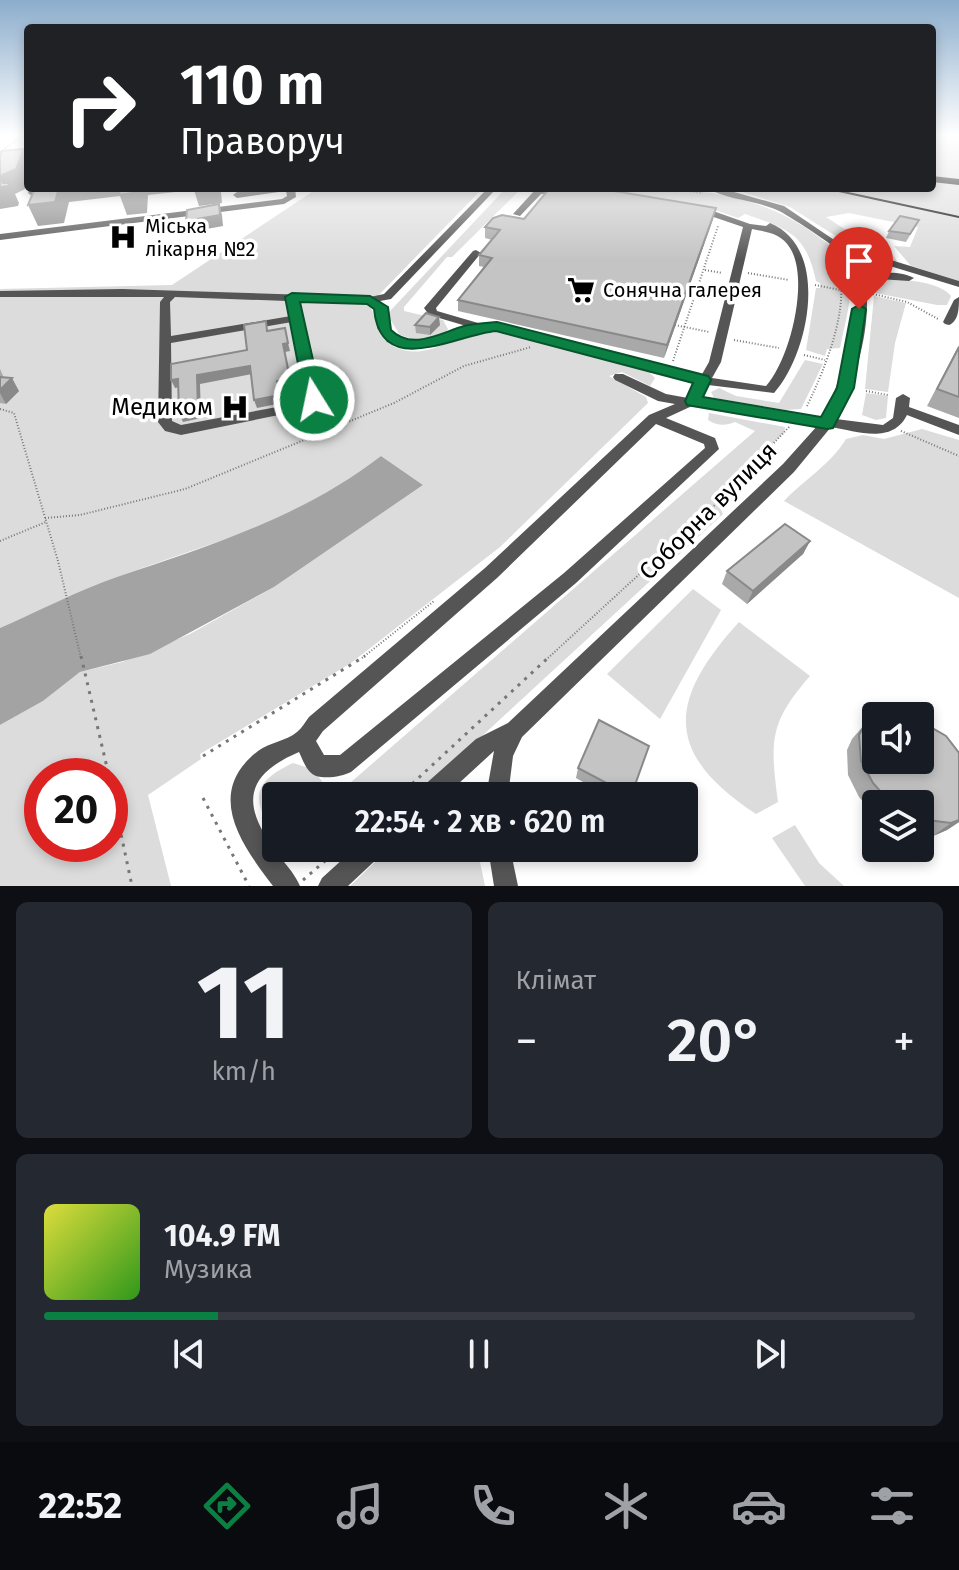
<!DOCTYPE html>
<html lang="uk">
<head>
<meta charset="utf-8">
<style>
  :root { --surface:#171b24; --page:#242831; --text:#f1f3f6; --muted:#9ea1a6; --line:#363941; --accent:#0b8043 }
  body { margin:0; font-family:"Fira Sans",sans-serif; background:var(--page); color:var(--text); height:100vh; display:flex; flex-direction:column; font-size:30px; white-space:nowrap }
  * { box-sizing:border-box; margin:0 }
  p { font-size:26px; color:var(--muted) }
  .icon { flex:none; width:44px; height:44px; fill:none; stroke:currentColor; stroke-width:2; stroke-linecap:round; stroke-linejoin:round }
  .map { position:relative; height:886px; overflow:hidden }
  .panel { display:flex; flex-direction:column; gap:16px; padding:16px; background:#0d0f14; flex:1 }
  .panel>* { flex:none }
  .top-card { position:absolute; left:24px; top:24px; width:912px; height:168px; border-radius:8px; box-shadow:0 4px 12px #0003; background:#202124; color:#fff; overflow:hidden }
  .buttons { position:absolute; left:862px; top:702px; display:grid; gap:16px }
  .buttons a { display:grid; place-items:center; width:72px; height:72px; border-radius:8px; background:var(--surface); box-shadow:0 4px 12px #0003; font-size:40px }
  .speed { position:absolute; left:24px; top:758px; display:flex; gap:16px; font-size:40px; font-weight:700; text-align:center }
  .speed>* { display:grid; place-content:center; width:104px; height:104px; border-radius:50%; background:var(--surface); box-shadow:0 4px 12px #0003; line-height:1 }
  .speed .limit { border:12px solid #d22; background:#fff; color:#111 }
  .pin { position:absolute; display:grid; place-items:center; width:68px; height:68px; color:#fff; margin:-82px -34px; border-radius:50% 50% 50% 0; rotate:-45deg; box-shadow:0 0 8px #0007 }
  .pin .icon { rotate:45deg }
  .me { position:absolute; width:88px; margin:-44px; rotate:350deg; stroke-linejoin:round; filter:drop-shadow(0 0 6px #0008) }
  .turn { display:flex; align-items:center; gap:28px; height:168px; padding:0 24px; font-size:36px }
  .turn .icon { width:104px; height:104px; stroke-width:2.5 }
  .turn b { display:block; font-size:56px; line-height:68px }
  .big { font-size:60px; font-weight:600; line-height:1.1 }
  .panel .card { flex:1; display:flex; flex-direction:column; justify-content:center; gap:12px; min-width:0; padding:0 28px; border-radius:12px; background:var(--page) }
  .panel .dial { align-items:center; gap:0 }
  .dial b { font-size:104px; line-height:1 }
  .song { display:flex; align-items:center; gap:24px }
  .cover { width:96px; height:96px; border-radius:12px; background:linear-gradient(135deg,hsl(60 70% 55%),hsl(110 70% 35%)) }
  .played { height:8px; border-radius:4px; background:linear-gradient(90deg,var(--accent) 20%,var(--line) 20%) }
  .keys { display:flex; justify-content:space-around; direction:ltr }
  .heat { display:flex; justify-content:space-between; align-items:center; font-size:44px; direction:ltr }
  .panel .tiles { flex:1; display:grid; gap:16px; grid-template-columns:1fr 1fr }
  .card:last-child { grid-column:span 2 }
  .trip { position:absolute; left:262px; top:782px; width:436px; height:80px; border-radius:8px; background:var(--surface); box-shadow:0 4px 12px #0003; font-weight:600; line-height:80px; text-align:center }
  .tabs { display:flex; height:128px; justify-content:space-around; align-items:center; background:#090b0e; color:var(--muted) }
  .tabs .icon { width:56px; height:56px }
  .tabs .on { color:var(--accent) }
  .tabs b { font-size:36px; color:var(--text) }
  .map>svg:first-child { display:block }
  .green { fill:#dcdcdc; fill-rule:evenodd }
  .water { fill:#a3a3a3 }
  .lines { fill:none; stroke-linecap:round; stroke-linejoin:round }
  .major-casing { stroke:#dbdbdb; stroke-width:4 }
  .path-far1 { stroke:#777; stroke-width:2; stroke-dasharray:1 2; stroke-linecap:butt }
  .path { stroke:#777; stroke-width:3; stroke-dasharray:3 6; stroke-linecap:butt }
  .minor { fill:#555; fill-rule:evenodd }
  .major { fill:#000; fill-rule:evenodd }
  .tram { stroke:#000; stroke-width:2 }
  .wall { fill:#a9a9a9 }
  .shaded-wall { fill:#898989 }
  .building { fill:#c4c4c4; stroke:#898989; stroke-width:2 }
  .route { fill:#0b8043; stroke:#07532c; stroke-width:2 }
  .labels { text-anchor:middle; stroke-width:7; stroke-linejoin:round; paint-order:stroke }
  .far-poi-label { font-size:20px; fill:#000; stroke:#fff; text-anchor:start }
  .poi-label { font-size:24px; fill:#000; stroke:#fff; text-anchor:end }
  .street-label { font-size:24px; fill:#000; stroke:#fff }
</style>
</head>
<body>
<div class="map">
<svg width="959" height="886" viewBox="0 0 959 886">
  <rect width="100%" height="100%" fill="#fff"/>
  <g class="green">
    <polygon points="932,136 959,136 959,281 911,266 894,246 910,247 918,227 849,213 826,217 869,245 886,246 897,261 895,262 858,250 790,207 730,188 932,188"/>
    <path d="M318 188H483L369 305C378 318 375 336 393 346 425 363 450 336 482 332 513 329 609 359 645 368L655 378 650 386 622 372 609 376 646 397 648 403 500 547 351 663 200 754 201 759 148 795 171 886H0V725L43 701 80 672 122 662 190 634 274 587 423 485 381 456C307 521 203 544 113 579 75 594 37 611 0 628V289L172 285ZM42 776H110V844H42Z"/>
    <polygon points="506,188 522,188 452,257 447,257 404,307 404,311 443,320 448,329 444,336 419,341 400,335 388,316 391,310"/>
    <path d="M581 188C664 188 745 183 816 235 828 244 844 254 848 270 855 294 844 325 840 348L827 349 825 356 806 350 816 288H820V283L816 281C806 233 788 229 745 214L738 218 715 210Z"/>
    <path d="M890 279C909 280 939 282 951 296L947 305H937L875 293 876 281Z"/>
    <polygon points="874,296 906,303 895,343 888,392 865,389"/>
    <polygon points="805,360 823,364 801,409 786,410 714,398 711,392 719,388 736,396 779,403"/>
    <polygon points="866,393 888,396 886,418 876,420 862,415"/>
    <path d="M709 413 785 427 784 433 715 497 723 514 418 795 392 788 383 796H335L755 431 735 422C725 426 718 426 708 420Z"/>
    <path d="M922 429 959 440V598L784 501C806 478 830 465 846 439L863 435 884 439Z"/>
    <polygon points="693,589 721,610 660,719 607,674"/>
    <path d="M739 622 810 676C769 723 770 741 778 802L756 814C663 753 668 700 739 622Z"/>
    <path d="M293 763 312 769 334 796H276V837C252 801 250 783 293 763Z"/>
    <polygon points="795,825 819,863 844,886 805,886 772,838"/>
    <polygon points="390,848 477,848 485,886 350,886"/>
  </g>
  <path class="water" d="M381 456 423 485 274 587 150 654 80 672 43 701 0 725V628C39 611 77 591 117 577 209 546 304 516 381 456Z"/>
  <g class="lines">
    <g class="major-casing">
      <polygon id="major" points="932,176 959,179 959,185 932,182"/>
    </g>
    <g class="path-far1">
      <polyline points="0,152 23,136"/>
      <polyline points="670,188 701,193"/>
      <polyline points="705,270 722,273"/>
      <polyline points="748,273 789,280"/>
      <polyline points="815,285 840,290"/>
      <polyline points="873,294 907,302 938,319"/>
      <polyline points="675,325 709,332"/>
      <polyline points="734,340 779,348"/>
      <polyline points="804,355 825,360"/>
      <polyline points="673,361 718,226"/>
      <polyline points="866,391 888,395"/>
      <path d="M807 406C825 369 859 289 830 254"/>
      <polyline points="0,409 14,413 58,561 81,658"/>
      <polyline points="901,431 959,456"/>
      <polyline points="45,518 80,515 185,489 394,403 464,366 531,347"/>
      <polyline points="0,541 46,522"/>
      <polyline points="362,658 434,601"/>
      <polyline points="548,658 717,503 789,427"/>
    </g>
    <g class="path">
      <polyline points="81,656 109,776"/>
      <polyline points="203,756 365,656"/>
      <polyline points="110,782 132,886"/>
      <polyline points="399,796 550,656"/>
      <polyline points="203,798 249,886"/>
      <polyline points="303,880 340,848"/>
    </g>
    <g class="minor">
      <polygon points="30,188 38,188 37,190 78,188 74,191 32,196 28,193"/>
      <polygon points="272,188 295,188 296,197 284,204 0,240 0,234 282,199 287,196 286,191 237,198 233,195 237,192"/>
      <path d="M488 188H497L391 299 380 301 386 307C387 313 386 321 388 327 397 353 454 333 473 328L429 315 424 308 473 251 476 250 481 253 436 308 437 311 485 325 497 324 701 376 709 362 743 227 696 211V207L699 206 750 224 766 226 770 223C831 248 809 354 774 393L708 385 700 399 823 417C839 387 874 286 848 258 841 250 787 214 777 210 755 200 727 200 707 188H720L784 206 846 248H852L959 281V287L857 256 865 278C879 271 901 271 914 278L909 281 879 279 866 285C871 330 856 379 836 419L883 425 893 418 896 398 903 394 910 398 909 407 959 425V435L907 415C892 445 857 431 831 427L794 472 522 737 513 756 508 796H486L494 751 445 796H418L421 788 476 739 508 723 783 464 818 425 692 406 666 418 715 438 719 449 576 583 351 772C341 777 318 781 310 772 305 767 302 758 299 752 245 775 241 804 275 850 283 862 294 872 300 886H273C241 844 204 793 258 751 270 742 287 741 297 732 302 728 305 722 309 717L485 568 649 415 675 404 658 401 615 380 613 377 615 374H623L666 394 688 398 697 383 497 330 424 346 406 347 387 342 377 328 376 308 368 303 298 301 321 395 313 408 181 435 165 431 158 422 160 302 164 297H0V291L122 289 370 297 384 294ZM752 229C767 232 781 233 790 248 810 279 790 360 766 386L712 378 721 362ZM175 297 287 301 291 316 171 336 170 302ZM292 322 308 395 304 402 181 425 172 421 171 343ZM656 424 704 444 705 448 564 573 340 755H324L316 741 323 731 497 578Z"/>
      <polygon points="553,188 572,189 568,192 541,194 520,216 513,214 535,190"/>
      <path d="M959 297C959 307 959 321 949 325L945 324 943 322 954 300Z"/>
      <polygon points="355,848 383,848 380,856 348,886 318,886 322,878"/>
      <polygon points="488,848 510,848 518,886 494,886"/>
    </g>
    <use href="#major" class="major"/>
    <polyline class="tram" points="825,188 959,217"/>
  </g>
  <g class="wall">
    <polygon points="524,219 713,219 664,358 458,311 458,300 484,267 479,266 479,255 492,240 485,238 485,227"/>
    <polygon points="919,220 906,242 886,238 889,231"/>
    <polygon points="415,325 440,325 430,335 416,333"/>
    <polygon points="959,345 959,418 927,406"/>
    <polygon points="0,369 4,378 19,391 6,404 0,403"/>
    <polygon points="810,541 803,554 747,604 722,584 727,571"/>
    <polygon points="865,724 959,822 947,830 933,836 920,834 920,804 876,804 876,815 873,813 859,797 848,775 847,750 852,739"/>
    <polygon points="578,768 631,796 608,796 576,778"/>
  </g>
  <g class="shaded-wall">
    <polygon points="24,149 28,157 28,181 25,189 15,194 19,203 18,206 0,209 0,176"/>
    <polygon points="59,188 248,188 221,192 222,203 199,206 194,190 148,195 147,213 127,215 120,196 69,202 64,223 38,226 28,205"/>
    <polygon points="219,204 222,215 223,226 190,232 186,221"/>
    <polygon points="716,208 713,219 664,358 667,345"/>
    <polygon points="439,317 440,325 430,335 430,327"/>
    <polygon points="288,343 290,351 285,352 292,387 280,389 282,403 257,408 254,400 277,381 283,344"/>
    <polygon points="250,366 252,374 200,384 201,418 183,422 179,413 197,375"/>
    <polygon points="12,378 19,391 6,404 0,393 0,390"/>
    <polygon points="178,379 181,387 175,388 171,380"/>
    <polygon points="810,541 803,554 747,604 753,591"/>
    <polygon points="959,820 959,822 947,830 933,836 951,823"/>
  </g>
  <g class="building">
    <polygon points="24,149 16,169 0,176 0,156 2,151"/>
    <polygon points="0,178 3,183 10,183 8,186 0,187"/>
    <polygon points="35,188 59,188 55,202 28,205"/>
    <polygon points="120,188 141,188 140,192 119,195"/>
    <polygon points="550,188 596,188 716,208 667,345 458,300 492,258 479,255 500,230 485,227 493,218 502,215 524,219"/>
    <polygon points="219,204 220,215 186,221 187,210"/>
    <polygon points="900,216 919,220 910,234 889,231"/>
    <polygon points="426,313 439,317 430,327 415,325"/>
    <polygon points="266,321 267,331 285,328 288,343 283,344 290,379 277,381 280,395 254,400 250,366 197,375 198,410 179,413 178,379 171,380 171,364 247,350 244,325"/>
    <polygon points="959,347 959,397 937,389"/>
    <polygon points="0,377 12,378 0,390"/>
    <polygon points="785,524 810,541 753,591 727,571"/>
    <polygon points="879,715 910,715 911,716 877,716"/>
    <polygon points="876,716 876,760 920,760 920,721 946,736 959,753 959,820 951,823 920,819 920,804 895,804 888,800 873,783 861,761 859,735 865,724"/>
    <polygon points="599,720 649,746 631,796 578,768"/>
  </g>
  <linearGradient id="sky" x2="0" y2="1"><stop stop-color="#8cadcc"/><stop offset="0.52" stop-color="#fff"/><stop offset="1" stop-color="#fff" stop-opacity="0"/></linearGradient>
  <rect width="959" height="260" fill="url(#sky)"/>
  <path class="route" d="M292 293 370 296 388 307 391 330C412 351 440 333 464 326 474 323 486 323 497 322L708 376 711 380 703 397 821 417 837 388 852 309 859 305 866 309 854 388 833 428 827 429 687 405 685 401 693 383 496 331C454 335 381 380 374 309L367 304 300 302 322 400 314 406 305 400 285 297Z"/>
  <defs>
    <g id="hospital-bare" transform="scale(2.16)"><path d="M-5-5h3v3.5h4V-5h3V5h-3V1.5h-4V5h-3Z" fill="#000" stroke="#fff" stroke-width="2.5" paint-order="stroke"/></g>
    <g id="supermarket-bare" transform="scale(2.16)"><path d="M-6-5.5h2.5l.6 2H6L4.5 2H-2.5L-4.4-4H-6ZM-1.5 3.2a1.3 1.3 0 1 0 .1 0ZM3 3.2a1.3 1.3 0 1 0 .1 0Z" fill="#000" stroke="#fff" stroke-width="2.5" paint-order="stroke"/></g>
  </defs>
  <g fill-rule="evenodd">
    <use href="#hospital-bare" x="123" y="237"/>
    <use href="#supermarket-bare" x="581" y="290"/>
    <use href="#hospital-bare" x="235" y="407"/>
  </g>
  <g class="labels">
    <g class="far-poi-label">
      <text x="145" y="233">Міська<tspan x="145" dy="23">лікарня №2</tspan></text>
      <text x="603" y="297">Сонячна галерея</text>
    </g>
    <g class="poi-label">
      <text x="213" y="415">Медиком</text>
    </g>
    <g class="street-label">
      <text transform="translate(708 511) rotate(-45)" y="8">Соборна вулиця</text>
    </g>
  </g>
</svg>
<div class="buttons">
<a><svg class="icon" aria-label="sound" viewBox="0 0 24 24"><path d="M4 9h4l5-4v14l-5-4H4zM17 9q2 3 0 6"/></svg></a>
<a><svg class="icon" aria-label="layers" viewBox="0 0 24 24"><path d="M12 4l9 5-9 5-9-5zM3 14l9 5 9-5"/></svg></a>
</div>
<div class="speed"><div class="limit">20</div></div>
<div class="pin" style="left:859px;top:309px;background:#d93025"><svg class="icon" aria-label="arrive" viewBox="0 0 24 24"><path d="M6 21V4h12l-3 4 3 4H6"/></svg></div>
<svg class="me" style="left:314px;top:400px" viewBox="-20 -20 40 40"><circle r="17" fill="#0b8043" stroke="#fff" stroke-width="3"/><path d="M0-11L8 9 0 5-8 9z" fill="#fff"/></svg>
<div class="trip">22:54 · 2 хв · 620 m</div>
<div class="top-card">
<div class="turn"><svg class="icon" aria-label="right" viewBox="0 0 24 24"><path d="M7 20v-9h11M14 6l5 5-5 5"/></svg><div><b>110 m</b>Праворуч</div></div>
</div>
</div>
<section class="panel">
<div class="tiles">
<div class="card dial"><b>11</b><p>km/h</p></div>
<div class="card"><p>Клімат</p>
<div class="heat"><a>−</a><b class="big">20°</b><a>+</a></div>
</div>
<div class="card">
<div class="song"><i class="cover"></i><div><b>104.9 FM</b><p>Музика</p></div></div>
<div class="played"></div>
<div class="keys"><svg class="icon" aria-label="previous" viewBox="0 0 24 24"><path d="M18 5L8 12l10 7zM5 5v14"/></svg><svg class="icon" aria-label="pause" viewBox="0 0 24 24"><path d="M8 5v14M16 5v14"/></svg><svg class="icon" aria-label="next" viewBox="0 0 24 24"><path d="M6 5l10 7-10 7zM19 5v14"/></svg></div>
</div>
</div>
</section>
<nav class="tabs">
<b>22:52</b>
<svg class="icon on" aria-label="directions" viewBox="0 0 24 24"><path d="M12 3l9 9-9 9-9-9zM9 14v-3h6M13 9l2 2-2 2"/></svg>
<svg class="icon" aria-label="music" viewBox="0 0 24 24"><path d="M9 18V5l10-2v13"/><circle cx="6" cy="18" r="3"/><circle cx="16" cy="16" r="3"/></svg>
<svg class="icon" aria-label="phone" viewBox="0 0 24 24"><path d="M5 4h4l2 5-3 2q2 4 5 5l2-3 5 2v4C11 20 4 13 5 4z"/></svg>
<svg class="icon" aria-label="climate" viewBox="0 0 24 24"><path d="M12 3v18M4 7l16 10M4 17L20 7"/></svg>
<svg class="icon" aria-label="car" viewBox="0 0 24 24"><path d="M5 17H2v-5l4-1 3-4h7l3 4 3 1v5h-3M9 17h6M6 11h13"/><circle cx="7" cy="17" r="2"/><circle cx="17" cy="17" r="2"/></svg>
<svg class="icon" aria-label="filters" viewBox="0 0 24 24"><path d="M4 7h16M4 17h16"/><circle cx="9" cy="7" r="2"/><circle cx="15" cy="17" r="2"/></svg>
</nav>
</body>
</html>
